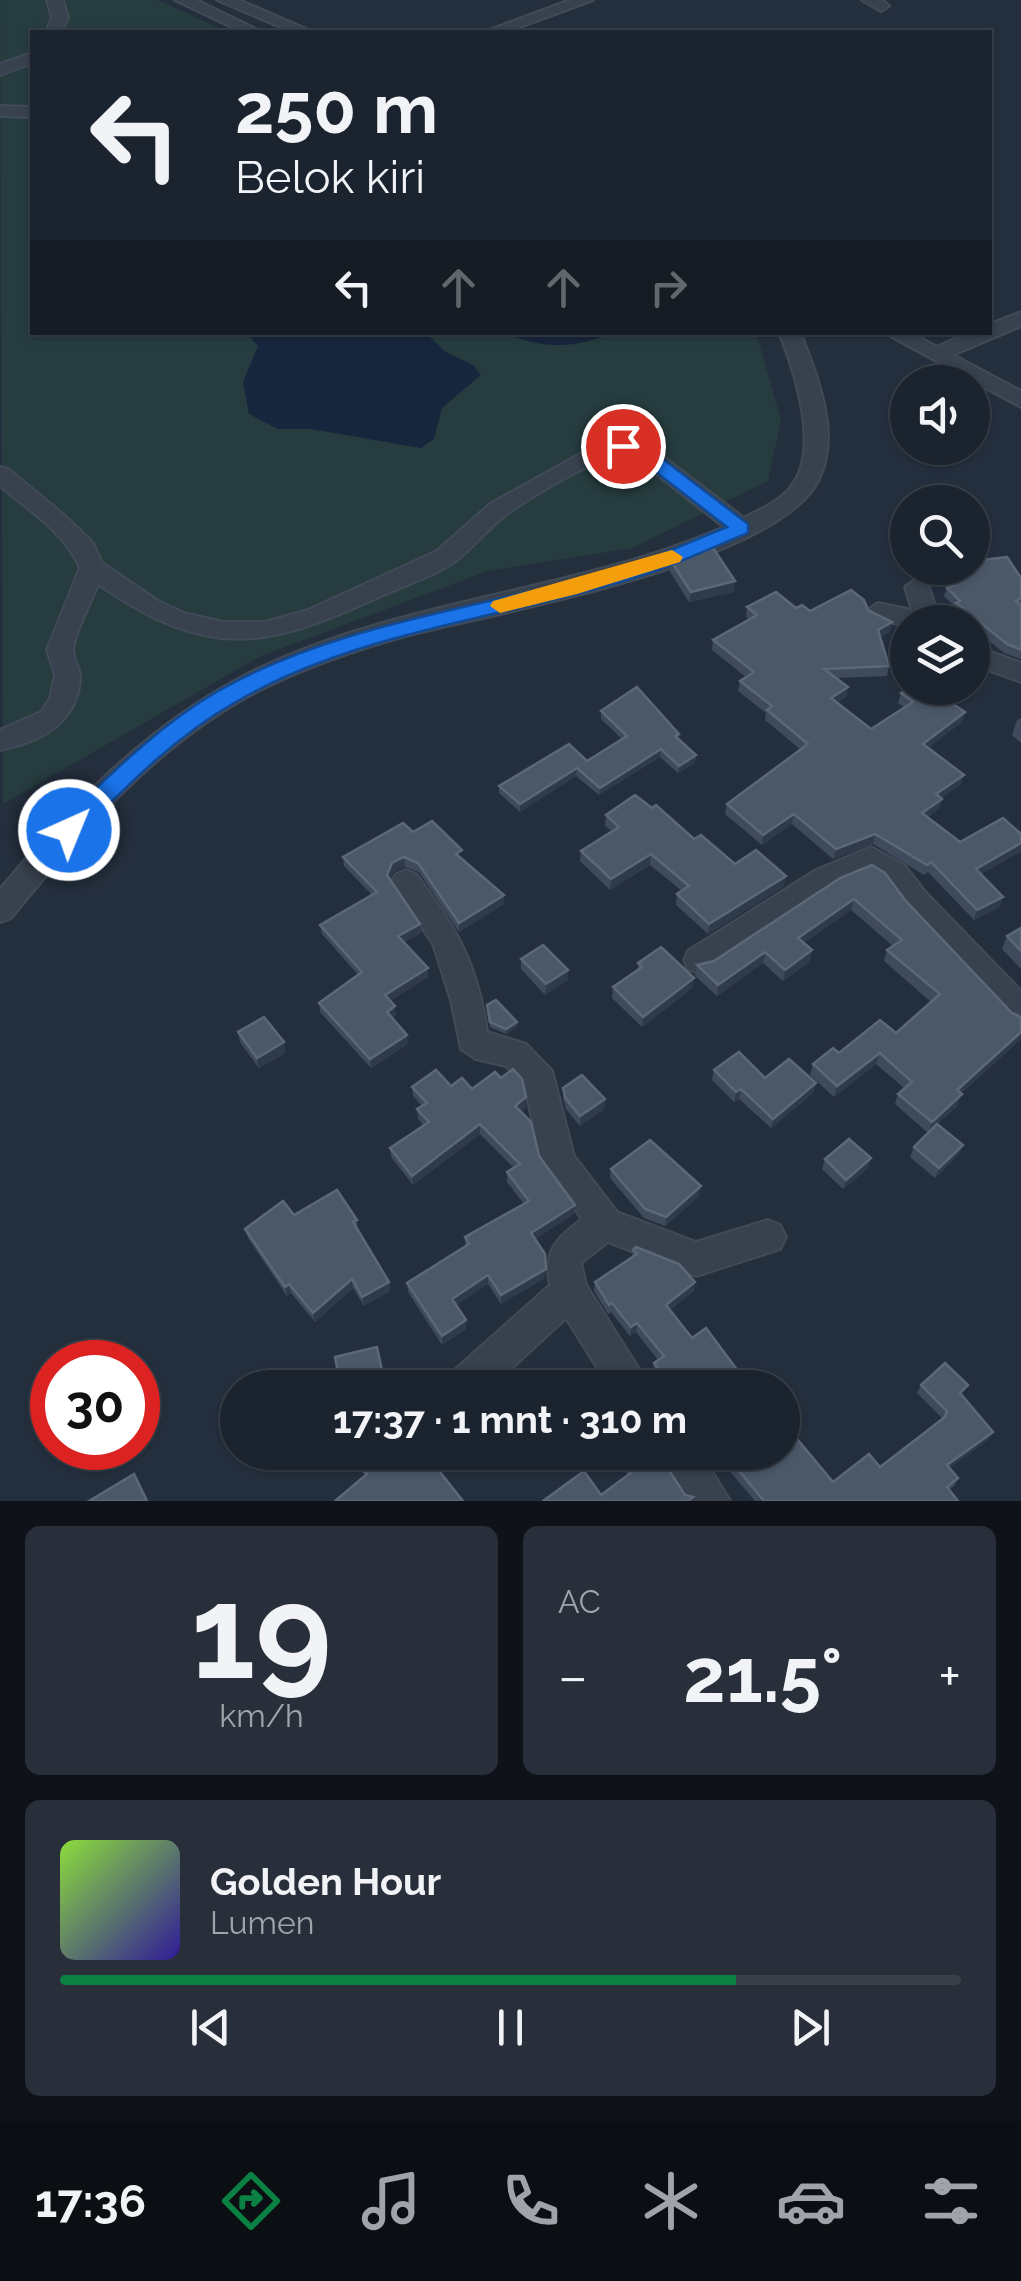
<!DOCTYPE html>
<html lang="id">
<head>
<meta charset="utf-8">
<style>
  :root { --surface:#1b232e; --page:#282f3a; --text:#f1f3f6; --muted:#a0a4aa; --line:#39404a; --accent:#0b8043 }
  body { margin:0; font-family:Raleway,sans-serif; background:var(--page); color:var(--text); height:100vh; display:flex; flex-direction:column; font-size:38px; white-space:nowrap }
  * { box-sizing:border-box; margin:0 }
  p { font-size:32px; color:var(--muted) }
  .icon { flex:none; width:55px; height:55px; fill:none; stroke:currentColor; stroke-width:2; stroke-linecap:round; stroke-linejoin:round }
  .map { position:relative; height:1501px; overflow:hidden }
  .side { display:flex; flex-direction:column; gap:25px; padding:25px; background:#0f1319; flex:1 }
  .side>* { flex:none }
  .guide { position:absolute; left:30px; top:30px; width:962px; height:305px; border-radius:0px; box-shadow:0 2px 8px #0004,0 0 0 2px var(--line); background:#1b232e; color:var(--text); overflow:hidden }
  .buttons { position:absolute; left:890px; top:365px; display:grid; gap:20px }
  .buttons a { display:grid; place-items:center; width:100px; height:100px; border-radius:50%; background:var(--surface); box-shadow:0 2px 8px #0004,0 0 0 2px var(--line); font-size:50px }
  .speed { position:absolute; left:30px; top:1340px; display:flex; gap:20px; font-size:50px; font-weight:700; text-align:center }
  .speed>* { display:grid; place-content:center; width:130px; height:130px; border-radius:50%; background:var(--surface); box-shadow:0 2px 8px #0004,0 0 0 2px var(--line); line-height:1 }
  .speed .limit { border:15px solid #d22; background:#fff; color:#111 }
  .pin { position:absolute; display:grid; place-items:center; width:85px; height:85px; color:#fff; margin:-42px; border:5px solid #fff; border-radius:50%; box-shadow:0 2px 10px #0007 }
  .me { position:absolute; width:110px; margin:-55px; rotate:44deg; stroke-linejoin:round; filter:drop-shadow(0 0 8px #0008) }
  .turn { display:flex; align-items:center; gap:35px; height:210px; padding:0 40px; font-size:45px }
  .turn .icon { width:130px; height:130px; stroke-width:2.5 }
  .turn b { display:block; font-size:70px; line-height:85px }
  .lanes { display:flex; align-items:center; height:95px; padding:0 40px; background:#0003; justify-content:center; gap:50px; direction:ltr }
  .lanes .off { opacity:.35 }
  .big { font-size:75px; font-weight:700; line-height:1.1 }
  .side .card { flex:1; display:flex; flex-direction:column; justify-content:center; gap:15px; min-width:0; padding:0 35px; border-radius:15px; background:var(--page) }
  .side .dial { align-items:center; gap:0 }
  .dial b { font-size:130px; line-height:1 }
  .song { display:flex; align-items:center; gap:30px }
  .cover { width:120px; height:120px; border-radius:15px; background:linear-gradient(135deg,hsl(90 70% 55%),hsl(250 70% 35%)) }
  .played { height:10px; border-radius:5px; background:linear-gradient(90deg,var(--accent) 75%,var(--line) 75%) }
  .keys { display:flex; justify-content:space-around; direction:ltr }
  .heat { display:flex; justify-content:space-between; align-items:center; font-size:55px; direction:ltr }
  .side .tiles { flex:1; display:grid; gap:25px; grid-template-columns:1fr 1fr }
  .card:last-child { grid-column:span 2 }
  .trip { position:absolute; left:220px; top:1370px; width:580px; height:100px; border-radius:50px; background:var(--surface); box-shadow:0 2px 8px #0004,0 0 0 2px var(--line); font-weight:700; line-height:100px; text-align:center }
  .tab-bar { display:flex; height:160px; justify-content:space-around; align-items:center; background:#0b0e12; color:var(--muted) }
  .tab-bar .icon { width:70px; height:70px }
  .tab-bar .on { color:var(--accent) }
  .tab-bar b { font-size:45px; color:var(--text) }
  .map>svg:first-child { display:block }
  .green { fill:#263c3f }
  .water { fill:#17263c }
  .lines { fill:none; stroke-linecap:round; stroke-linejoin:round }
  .minor-casing { stroke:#414a57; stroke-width:4 }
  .minor { fill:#38414e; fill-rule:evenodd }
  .wall { fill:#3f4b5c }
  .shaded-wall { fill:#2f3b4b }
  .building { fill:#4b5868; stroke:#5c6777; stroke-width:2.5 }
  .route { fill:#1a73e8; stroke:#114b97; stroke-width:2.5 }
  .slow { fill:#f59e0b }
</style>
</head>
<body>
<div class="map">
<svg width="1021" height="1501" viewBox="0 0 1021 1501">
  <rect width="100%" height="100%" fill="#242f3e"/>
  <polygon class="green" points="0,0 158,0 227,32 32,32 32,332 756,333 781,420 768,481 633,548 488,571 261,656 3,804"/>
  <g class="water">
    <polygon points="246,332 425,333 446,352 473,365 481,375 442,408 434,439 421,448 311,429 278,429 249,414 243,382 258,346"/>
    <path d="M506 333H612C576 349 541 349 506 333Z"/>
  </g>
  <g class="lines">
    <g class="minor-casing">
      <g id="minor">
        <polygon points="47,0 63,0 68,18 62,32 46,32 52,18"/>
        <polygon points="175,0 196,0 262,32 242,32"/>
        <polygon points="217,0 239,0 313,32 292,32"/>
        <polygon points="570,0 593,0 506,32 484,32"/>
        <polygon points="862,0 882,0 889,6 881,11"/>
        <polygon points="32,53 32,63 0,75 0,64"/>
        <polygon points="0,106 32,107 32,117 0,116"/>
        <polygon points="1021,312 1021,326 953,355 1021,391 1021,407 883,332 910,332 937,347 969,332 990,332 990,324"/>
        <path d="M779 332H800C817 374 841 435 819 479 779 563 499 612 409 635 358 649 308 666 260 690 159 742 82 831 11 918L0 922V889C68 808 144 729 238 679 388 599 569 595 724 527L637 459C635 458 625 455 622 455 597 456 530 498 507 514 489 527 475 546 457 560 436 576 405 585 381 596 265 650 208 660 98 584 92 600 74 634 73 650 73 660 81 669 80 679 77 724 39 742 0 750V730L41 712 50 699 55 675 47 650 80 568C65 533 29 510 0 486V467L8 469 64 515 93 543 102 563 158 601 184 613 223 622H265L308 610 437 551 490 504 580 454 623 440 653 449 744 518C759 510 778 502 789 489 822 453 795 372 779 332Z"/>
        <polygon points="917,579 929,587 940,622 908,622 908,626 869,618 865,612 878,603 912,610 905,587"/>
        <polygon points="972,645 1021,663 1021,682 972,664"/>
        <polygon points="871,847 905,866 926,893 1021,991 1021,1025 1010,1021 904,909 885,882 869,872 836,886 710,969 699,973 688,969 684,960 688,951 816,870"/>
        <path d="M406 870 416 874C456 928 478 963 487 1032L526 1044 552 1071 574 1156 617 1212 696 1242 768 1220 780 1225 786 1237 780 1249 696 1276 608 1242 581 1263 586 1285 651 1388H610L566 1318 490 1388H443L449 1375 550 1285C543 1251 556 1239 582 1219L542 1163 525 1087 506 1066 476 1059 461 1049 451 1000 433 944 391 882 396 874Z"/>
        <polygon points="657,1452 700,1452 730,1501 686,1501"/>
      </g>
    </g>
    <use href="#minor" class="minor"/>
  </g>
  <g class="wall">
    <polygon points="671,561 735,581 733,592 689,602 670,572"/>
    <polygon points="941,568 972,568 1021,578 1021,659 1004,653 972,627 972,622 968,622 954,611 955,607 944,596 947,588 949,587 940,572"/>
    <polygon points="747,607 796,608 810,611 868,610 892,622 890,632 880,637 889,666 887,676 837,678 848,687 846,697 837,703 871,729 904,707 898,703 901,693 965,712 962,722 928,748 961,784 941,798 939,809 928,817 960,842 1021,834 1021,851 981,874 1003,897 999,907 974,920 928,872 924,875 873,844 833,859 792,824 762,845 725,814 727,804 801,750 765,720 766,713 738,691 740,681 746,677 712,650 713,640 749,619 746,617"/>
    <polygon points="601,711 679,734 678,739 696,755 695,763 678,773 660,757 599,795 576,776 520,812 499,793 499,786 587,761 622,739 601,719"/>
    <polygon points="1021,718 1021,743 1012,735 1017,720"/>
    <polygon points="606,815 694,839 735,864 784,886 708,934 676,905 677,894 682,891 650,865 610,890 580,861 581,851 612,831 605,826"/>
    <polygon points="413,832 462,859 504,895 504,904 459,932 419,872 405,867 393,872 390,879 421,933 404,942 428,968 428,977 390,1001 396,1015 392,1018 408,1044 371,1068 320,1012 319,1003 358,975 322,934 320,925 372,895 344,866 343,857"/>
    <polygon points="840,878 905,900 1012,1013 1021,1017 1021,1039 961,1093 958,1105 928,1133 895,1104 898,1094 904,1088 876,1064 834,1097 810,1075 813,1064 896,1033 931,1002 884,961 887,950 893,946 851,910 804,943 810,962 783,981 763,963 717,996 695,976 697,965 714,961"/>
    <polygon points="1021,928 1021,969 1002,949 1007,936"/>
    <polygon points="521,959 568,970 568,980 545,995 521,969"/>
    <polygon points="638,963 694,978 692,988 642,1027 612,998 613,987 638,970"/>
    <polygon points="487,1011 517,1027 506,1034 490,1027"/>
    <polygon points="238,1032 284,1042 285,1053 259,1068 240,1042"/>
    <polygon points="714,1070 765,1078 816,1083 813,1093 771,1128 739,1099 734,1102 712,1080"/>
    <polygon points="501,1078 526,1097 526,1107 520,1111 539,1156 575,1205 574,1214 535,1239 545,1278 501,1304 488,1284 456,1305 466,1320 466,1329 442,1345 408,1292 407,1283 465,1246 465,1237 524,1204 507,1182 507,1172 514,1168 480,1134 413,1185 391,1157 390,1148 423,1125 418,1119 417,1109 422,1106 413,1096 412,1087 451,1086 472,1089"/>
    <polygon points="563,1088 605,1099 604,1109 580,1126 566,1109 563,1098"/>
    <polygon points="963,1145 958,1155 935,1178 910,1157 914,1147"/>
    <polygon points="825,1159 868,1168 843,1189 822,1169"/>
    <polygon points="611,1169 699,1196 665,1226 644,1218 610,1178"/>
    <polygon points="294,1215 357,1220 358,1230 389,1282 390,1291 364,1306 353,1288 315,1322 291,1293 287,1296 248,1238 245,1229"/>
    <polygon points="633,1250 694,1291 670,1310 692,1338 738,1371 734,1380 740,1388 665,1388 653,1371 654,1363 658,1360 636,1332 630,1336 611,1312 608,1314 594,1291 595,1282 632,1257"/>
    <polygon points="921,1385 962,1395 988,1440 949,1468 958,1478 954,1486 949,1490 958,1501 755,1501 727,1468 725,1470 712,1452 782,1452 833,1482 880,1467 943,1419 917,1393"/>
    <polygon points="349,1452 387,1452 389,1456 442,1471 365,1476"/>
    <polygon points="612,1452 657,1452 685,1495 693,1497 692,1501 543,1501 584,1471 601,1495 628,1475"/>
  </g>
  <g class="shaded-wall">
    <polygon points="735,581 733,592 689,602 691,592"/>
    <polygon points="892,622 890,632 875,640 878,630"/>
    <polygon points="848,687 846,697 829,708 831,698"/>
    <polygon points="965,712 962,722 920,754 923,744"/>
    <polygon points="661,749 660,757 599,795 600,788"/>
    <polygon points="696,755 695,763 678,773 679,766"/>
    <polygon points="577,768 576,776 520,812 520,804"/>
    <polygon points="964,775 961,784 933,804 936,794"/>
    <polygon points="942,799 939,809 920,823 922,813"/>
    <polygon points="794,814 792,824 762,845 763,835"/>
    <polygon points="875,834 873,844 833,859 836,849"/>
    <polygon points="1021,843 1021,851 972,879 976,869"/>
    <polygon points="651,854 650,865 610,890 611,879"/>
    <polygon points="404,857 405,867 393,872 388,884 387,875 392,863"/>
    <polygon points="786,876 784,886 708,934 709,924"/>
    <polygon points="504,895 504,904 459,932 459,923"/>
    <polygon points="1003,897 999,907 974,920 977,910"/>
    <polygon points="854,899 851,910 796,949 798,938"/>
    <polygon points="420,924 421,933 399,945 398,936"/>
    <polygon points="812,950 810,962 783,981 785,970"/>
    <polygon points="765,952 763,963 717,996 718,985"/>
    <polygon points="428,968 428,977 386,1004 385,995"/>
    <polygon points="568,970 568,980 545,995 546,984"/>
    <polygon points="694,978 692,988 642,1027 643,1017"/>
    <polygon points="395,1006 396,1015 388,1021 387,1012"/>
    <polygon points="517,1022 517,1027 506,1034 506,1029"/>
    <polygon points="1021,1032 1021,1039 953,1101 957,1090"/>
    <polygon points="407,1035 408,1044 371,1068 370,1059"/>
    <polygon points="284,1042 285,1053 259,1068 257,1058"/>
    <polygon points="880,1053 876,1064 834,1097 837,1086"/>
    <polygon points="816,1083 813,1093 771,1128 773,1119"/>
    <polygon points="741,1089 739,1099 734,1102 736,1092"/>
    <polygon points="962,1094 958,1105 928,1133 932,1122"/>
    <polygon points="526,1097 526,1107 515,1115 515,1106"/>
    <polygon points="605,1099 604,1109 580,1126 580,1116"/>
    <polygon points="480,1124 480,1134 413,1185 412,1176"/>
    <polygon points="963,1145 958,1155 935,1178 939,1168"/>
    <polygon points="871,1158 868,1168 843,1189 846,1180"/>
    <polygon points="701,1186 699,1196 665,1226 666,1217"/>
    <polygon points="575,1205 574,1214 531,1242 531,1233"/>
    <polygon points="546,1269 545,1278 501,1304 501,1295"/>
    <polygon points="488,1275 488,1284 452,1308 452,1299"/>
    <polygon points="352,1279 353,1288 315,1322 313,1313"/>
    <polygon points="389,1282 390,1291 364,1306 362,1297"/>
    <polygon points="695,1282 694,1291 665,1314 666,1305"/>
    <polygon points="289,1284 291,1293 287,1296 285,1287"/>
    <polygon points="466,1320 466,1329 442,1345 442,1336"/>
    <polygon points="637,1323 636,1332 630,1336 631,1327"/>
    <polygon points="993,1432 988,1440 943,1473 947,1465"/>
  </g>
  <g class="building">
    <polygon points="713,548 735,581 691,592 671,561"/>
    <polygon points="1007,557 1021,578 1021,598 1016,601 1021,605 1021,650 1007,644 956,603 960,601 947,588 955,585 944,568 972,568 972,561"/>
    <polygon points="851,590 864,600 868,610 892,622 878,630 889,666 824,669 848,687 831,698 871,729 913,702 901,693 909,688 929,688 965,712 923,744 964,775 936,794 942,799 922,813 960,842 1003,818 1021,834 1021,843 976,869 1003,897 977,910 931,862 927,865 875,834 836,849 794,814 763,835 727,804 808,744 767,710 772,706 740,681 754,672 713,640 757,615 747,607 776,592 796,608 802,605 810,611"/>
    <polygon points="637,687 679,734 675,736 696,755 679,766 661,749 600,788 577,768 520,804 499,786 569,744 587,761 627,736 601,711"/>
    <polygon points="635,795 652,808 656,805 694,839 701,835 735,864 756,850 786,876 709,924 677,894 689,886 651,854 611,879 581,851 619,827 606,815"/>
    <polygon points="432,821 462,850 456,854 504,895 459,923 418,863 404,857 392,863 387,875 420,924 398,936 428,968 385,995 395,1006 387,1012 407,1035 370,1059 319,1003 362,972 320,925 377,892 343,857 403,823 413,832"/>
    <polygon points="872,865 885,873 905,900 1012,1013 1021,1017 1021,1032 957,1090 962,1094 932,1122 898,1094 912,1082 880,1053 837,1086 813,1064 833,1048 839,1053 880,1020 896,1033 940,994 887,950 902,940 854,899 798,938 812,950 785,970 765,952 718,985 697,965 714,961 840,878"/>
    <polygon points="1021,928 1021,951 1007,936"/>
    <polygon points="543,945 568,970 546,984 521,959"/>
    <polygon points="661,947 694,978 643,1017 613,987 642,967 638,963"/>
    <polygon points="496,1000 517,1022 506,1029 490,1022 487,1005"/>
    <polygon points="264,1017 284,1042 257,1058 238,1032"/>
    <polygon points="739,1052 765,1078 789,1059 816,1083 773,1119 741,1089 736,1092 714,1070"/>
    <polygon points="513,1069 522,1079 526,1097 515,1106 531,1122 539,1156 575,1205 531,1233 545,1254 546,1269 501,1295 488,1275 452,1299 466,1320 442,1336 407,1283 469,1244 465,1237 529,1201 507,1172 520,1164 480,1124 412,1176 390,1148 429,1122 417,1109 427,1103 412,1087 436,1070 451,1086 462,1078 472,1089 495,1072 501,1078"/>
    <polygon points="582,1075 605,1099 580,1116 566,1099 563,1088"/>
    <polygon points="937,1124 963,1145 939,1168 914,1147"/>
    <polygon points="849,1139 871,1158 846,1180 825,1159"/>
    <polygon points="650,1140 701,1186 666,1217 645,1209 611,1169"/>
    <polygon points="337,1190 357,1220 353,1222 389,1282 362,1297 352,1279 313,1313 289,1284 285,1287 245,1229 283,1201 294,1215"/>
    <polygon points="636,1247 679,1264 695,1282 666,1305 692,1338 706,1328 738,1371 731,1376 740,1388 672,1388 654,1363 664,1356 637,1323 631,1327 612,1303 609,1305 595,1282 637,1254 633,1250"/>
    <polygon points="377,1347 385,1385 377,1388 341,1388 335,1357"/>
    <polygon points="945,1363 968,1385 960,1393 993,1432 947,1465 958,1478 947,1487 958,1501 764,1501 730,1460 727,1462 720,1452 782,1452 782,1421 833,1482 869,1454 880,1467 945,1417 947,1411 921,1385"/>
    <polygon points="601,1370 611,1383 635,1383 638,1388 584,1388 582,1385"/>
    <polygon points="352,1452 387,1452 389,1456 393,1452 433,1452 441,1463 436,1467 463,1501 335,1501 367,1474"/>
    <polygon points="619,1452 657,1452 685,1495 693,1497 688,1501 543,1501 584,1471 601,1495 632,1472"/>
    <polygon points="134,1474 147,1501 89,1501"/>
  </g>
  <path class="route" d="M623 441 651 450 748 524V533C715 546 683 562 649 573 513 618 359 629 234 703 173 738 126 787 77 836H60L57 830 60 823C110 775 158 726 218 691 345 619 497 607 634 564 665 554 696 539 727 527L638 458 616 450V443Z"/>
  <polygon class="slow" points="672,550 683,557 680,562 577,594 500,613 490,606 493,601"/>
</svg>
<div class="buttons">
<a><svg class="icon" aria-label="sound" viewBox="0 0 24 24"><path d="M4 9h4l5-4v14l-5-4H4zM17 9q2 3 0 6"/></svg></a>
<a><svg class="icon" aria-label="search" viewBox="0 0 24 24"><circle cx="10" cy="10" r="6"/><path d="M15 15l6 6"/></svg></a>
<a><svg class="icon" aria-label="layers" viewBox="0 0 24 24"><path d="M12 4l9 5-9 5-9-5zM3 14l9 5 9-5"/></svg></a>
</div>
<div class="speed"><div class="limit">30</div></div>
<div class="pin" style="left:623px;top:446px;background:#d93025"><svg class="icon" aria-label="arrive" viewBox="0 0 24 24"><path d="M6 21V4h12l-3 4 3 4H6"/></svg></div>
<svg class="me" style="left:69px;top:830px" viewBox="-20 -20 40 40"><circle r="17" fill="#1a73e8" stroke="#fff" stroke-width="3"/><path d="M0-11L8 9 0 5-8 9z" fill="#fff"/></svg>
<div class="trip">17:37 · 1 mnt · 310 m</div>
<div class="guide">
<div class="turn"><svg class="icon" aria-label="left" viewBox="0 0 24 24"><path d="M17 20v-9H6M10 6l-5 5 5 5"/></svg><div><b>250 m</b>Belok kiri</div></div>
<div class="lanes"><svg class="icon" aria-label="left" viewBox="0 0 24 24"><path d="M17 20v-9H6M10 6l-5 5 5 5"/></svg><svg class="icon off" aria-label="ahead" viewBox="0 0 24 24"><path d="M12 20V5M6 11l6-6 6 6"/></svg><svg class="icon off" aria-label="ahead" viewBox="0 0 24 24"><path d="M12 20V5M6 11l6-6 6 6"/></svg><svg class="icon off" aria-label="right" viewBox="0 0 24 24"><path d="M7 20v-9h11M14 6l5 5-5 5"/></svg></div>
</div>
</div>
<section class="side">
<div class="tiles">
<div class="card dial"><b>19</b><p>km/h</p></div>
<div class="card"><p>AC</p>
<div class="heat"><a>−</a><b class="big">21.5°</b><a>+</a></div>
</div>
<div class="card">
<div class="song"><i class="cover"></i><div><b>Golden Hour</b><p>Lumen</p></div></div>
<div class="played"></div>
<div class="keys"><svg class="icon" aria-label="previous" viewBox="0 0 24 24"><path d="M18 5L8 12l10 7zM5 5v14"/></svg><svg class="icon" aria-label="pause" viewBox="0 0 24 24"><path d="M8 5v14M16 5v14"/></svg><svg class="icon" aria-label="next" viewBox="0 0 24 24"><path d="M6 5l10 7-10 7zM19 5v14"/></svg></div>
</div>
</div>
</section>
<nav class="tab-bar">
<b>17:36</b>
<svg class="icon on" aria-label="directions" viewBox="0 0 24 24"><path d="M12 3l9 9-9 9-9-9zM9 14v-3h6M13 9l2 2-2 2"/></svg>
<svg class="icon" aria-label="music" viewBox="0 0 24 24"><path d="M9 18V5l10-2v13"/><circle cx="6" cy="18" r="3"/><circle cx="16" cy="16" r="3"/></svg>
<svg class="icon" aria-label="phone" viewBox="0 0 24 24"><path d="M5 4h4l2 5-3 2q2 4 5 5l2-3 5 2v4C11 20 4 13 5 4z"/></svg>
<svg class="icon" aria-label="climate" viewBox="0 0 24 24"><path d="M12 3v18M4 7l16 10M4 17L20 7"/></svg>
<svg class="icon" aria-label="car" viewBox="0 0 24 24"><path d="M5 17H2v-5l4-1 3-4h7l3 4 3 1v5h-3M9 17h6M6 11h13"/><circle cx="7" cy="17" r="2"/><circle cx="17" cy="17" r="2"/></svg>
<svg class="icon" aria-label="filters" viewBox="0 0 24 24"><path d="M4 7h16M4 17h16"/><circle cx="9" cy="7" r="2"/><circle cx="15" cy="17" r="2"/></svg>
</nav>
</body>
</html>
